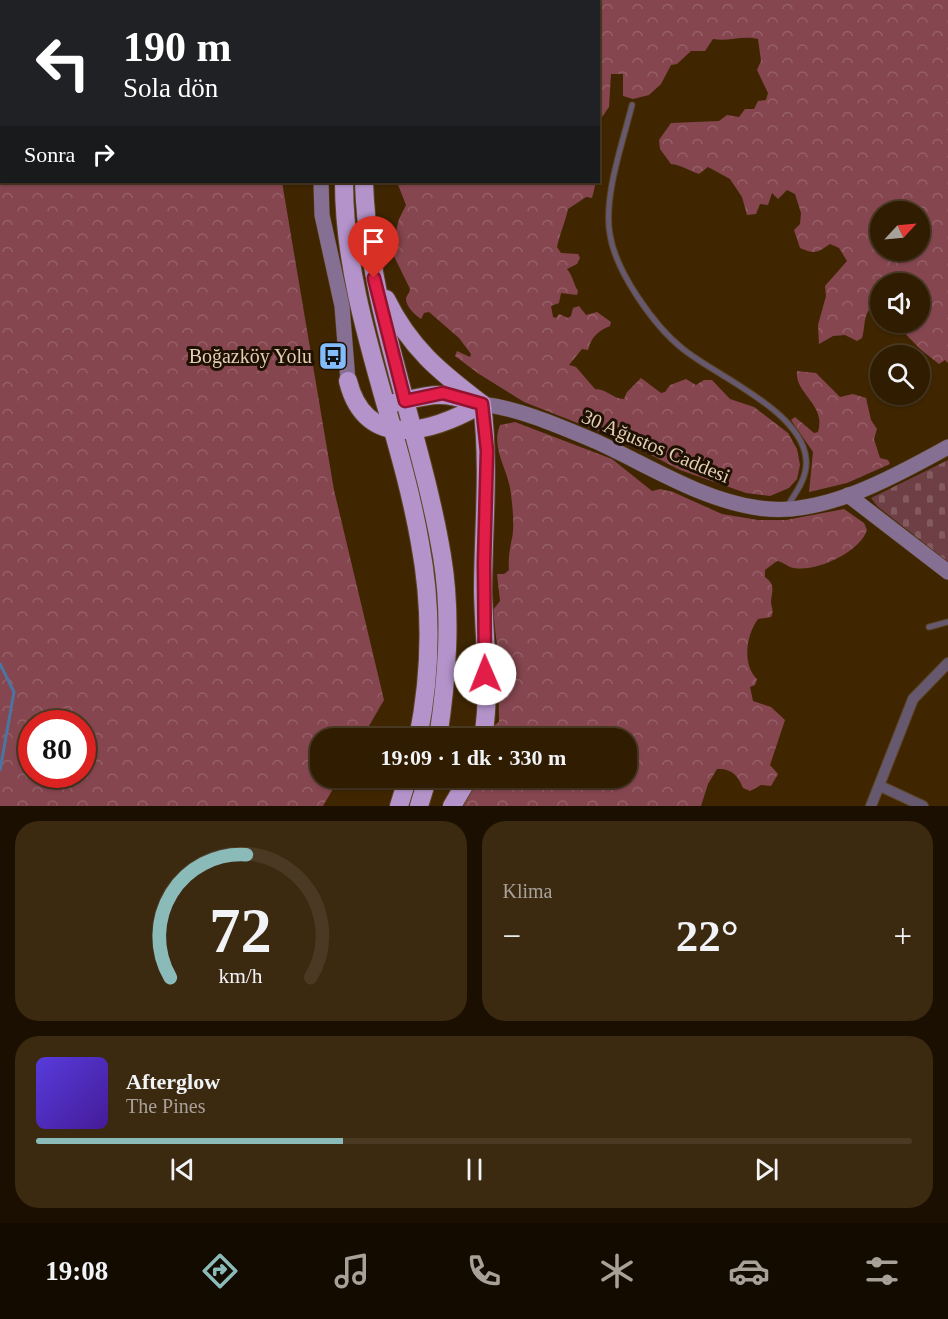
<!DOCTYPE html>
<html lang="tr">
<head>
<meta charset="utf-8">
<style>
  :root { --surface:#2f1c01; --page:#3b2910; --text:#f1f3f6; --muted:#a7a199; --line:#4a3a23; --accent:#8bbbb9 }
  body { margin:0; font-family:Georgia,serif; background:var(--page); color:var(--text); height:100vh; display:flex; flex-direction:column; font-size:22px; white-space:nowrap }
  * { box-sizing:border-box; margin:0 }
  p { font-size:20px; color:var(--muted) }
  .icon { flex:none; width:33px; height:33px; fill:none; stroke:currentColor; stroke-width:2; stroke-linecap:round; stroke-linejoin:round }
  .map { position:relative; height:806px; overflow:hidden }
  .panel { display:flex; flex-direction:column; gap:15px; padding:15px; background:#1a0f01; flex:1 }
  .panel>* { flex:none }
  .banner { position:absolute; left:0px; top:0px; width:600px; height:183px; box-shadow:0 2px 4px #0004,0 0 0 2px var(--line); background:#202124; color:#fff; overflow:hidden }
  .needle { width:39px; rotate:64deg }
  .buttons { position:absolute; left:870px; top:201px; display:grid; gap:12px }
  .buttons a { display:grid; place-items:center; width:60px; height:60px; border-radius:50%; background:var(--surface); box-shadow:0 2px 4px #0004,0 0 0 2px var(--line); font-size:30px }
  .speed { position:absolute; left:18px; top:710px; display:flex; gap:12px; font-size:30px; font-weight:700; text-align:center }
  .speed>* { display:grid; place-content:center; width:78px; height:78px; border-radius:50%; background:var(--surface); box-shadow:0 2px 4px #0004,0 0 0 2px var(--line); line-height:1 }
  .speed .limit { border:9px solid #d22; background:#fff; color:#111 }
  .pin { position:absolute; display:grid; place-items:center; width:51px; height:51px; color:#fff; margin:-62px -26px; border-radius:50% 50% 50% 0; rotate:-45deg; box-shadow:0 0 6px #0007 }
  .pin .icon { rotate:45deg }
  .me { position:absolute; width:66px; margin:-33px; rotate:359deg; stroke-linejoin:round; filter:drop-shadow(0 0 4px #0008) }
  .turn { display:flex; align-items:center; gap:21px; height:126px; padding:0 24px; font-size:27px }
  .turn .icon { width:78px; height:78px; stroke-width:2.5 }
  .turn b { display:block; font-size:42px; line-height:51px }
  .then { display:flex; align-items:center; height:57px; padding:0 24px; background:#0003; gap:12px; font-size:22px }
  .big { font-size:45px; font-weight:600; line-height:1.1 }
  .panel .card { flex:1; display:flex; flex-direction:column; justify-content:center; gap:9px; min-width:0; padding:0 21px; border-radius:24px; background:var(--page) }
  .panel .dial { align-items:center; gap:0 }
  .dial svg { height:156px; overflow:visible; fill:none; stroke:var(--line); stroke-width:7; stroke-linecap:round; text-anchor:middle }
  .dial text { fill:var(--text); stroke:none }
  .song { display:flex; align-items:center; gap:18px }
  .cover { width:72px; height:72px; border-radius:9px; background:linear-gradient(135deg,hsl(250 70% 55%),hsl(260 70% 35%)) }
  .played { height:6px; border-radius:3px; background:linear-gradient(90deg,var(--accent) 35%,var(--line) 35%) }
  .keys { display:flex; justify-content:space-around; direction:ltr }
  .heat { display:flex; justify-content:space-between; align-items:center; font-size:33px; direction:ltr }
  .panel .tiles { flex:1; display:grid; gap:15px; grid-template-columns:1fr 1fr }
  .card:last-child { grid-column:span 2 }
  .trip { position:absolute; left:310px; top:728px; width:327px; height:60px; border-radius:24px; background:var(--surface); box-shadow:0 2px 4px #0004,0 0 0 2px var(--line); font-weight:600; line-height:60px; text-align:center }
  .menu { display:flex; height:96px; justify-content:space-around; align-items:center; background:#130b00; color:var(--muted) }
  .menu .icon { width:42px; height:42px }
  .menu .current { color:var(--accent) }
  .menu b { font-size:27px; color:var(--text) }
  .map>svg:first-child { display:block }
  .forest { fill:url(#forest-crowns); fill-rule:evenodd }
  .cemetery { fill:url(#cemetery-stones) }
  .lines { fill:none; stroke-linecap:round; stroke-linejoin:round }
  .stream { stroke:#4a75a3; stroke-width:3 }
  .lane-casing { stroke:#5c4422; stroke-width:7 }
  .street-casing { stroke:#5c4422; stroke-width:12 }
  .secondary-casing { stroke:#5c4422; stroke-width:16 }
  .highway-casing { stroke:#5c4422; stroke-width:20 }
  .lane { stroke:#65586f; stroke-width:5 }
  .street { stroke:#65586f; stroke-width:10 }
  .secondary { stroke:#857094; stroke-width:15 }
  .highway { stroke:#b493ca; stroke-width:18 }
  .route-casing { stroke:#92132f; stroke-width:15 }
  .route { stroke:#e11d48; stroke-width:10 }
  .labels { text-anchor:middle; stroke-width:6; stroke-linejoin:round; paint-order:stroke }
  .poi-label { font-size:20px; fill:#e2cdb6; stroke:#1f1101; text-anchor:end }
  .street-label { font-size:20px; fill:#e2cdb6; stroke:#1f1101 }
</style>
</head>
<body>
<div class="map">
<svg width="948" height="806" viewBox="0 0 948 806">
  <defs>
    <pattern id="forest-crowns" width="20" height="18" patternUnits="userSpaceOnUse" patternTransform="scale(1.5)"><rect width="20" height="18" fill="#854650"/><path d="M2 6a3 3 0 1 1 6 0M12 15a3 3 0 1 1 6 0" fill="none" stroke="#966067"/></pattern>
    <pattern id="cemetery-stones" width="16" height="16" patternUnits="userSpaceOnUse" patternTransform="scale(1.5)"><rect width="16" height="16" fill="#6f3f46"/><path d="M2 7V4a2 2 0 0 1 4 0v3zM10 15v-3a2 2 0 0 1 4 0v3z" fill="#835a5e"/></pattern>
  </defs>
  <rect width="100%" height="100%" fill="#3f2601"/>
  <g class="forest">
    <path d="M0 0H30L2 2V182H282L334 490 384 700 362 738H321V777H340L323 806H0ZM32 723H82V774H32Z"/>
    <path d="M422 0H948V363L945 360 939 364 920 349 895 323 920 322V284H880V311L874 305C862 314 866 326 862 338L857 341 845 335 833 336 819 344 818 325 826 296 825 286 847 261 839 248 830 244C818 252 816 255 800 248L794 230 800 224 801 213 795 194 787 190 778 199 772 193 768 205 760 204 756 214 747 215 742 197 730 179 708 167 699 174C690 171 681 165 671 164L660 149 659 140 671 123 719 121 727 115 739 117 745 109H754L758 101 766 100 768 93 757 70 761 61 758 39C742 35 728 42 713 39L705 51H691L677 64 671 65 661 84 649 95 633 99 623 96V74H611L609 107 599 121 598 2ZM880 212H920V250H880Z"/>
    <path d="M397 182H596L592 198 586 197 568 209C565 223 560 233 557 247L561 253 578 254 580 258 577 264 567 269C573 276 573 283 578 291L577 295 561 293 559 303 551 306 553 317 556 318 559 314 568 318 571 316 573 308 579 306 586 315 597 312 611 322 610 326C597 331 591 338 588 350L582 349 569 365 576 367 595 389C607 389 613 399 624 399L627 392 641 378 661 393 665 392 670 385 686 379 696 385 704 380H712L730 399 754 407 788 433 797 449 800 465 797 479 789 488 770 496 746 493 680 470 626 442 524 402 479 374 455 356 457 351 470 357 471 354 459 338 429 312 424 313 421 319C416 316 405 306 406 298 407 295 410 292 410 289L391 250 399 219 406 205Z"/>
    <path d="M797 371 816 373 840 397 853 394 866 398 871 420 877 429 874 439 880 458 888 460 890 464 847 483 809 492 813 452 791 420 795 417 814 433 818 432C827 405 794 393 797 371Z"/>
    <path d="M515 422 612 459 652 491 660 489 673 492 722 514 758 520H786L844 509 864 523 867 530C860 552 817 572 794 568 787 567 784 562 777 561L765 570V577C777 586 771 592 771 603 772 609 774 611 771 617L758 619C746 635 742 665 757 679L755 685 750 687 753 701 771 707 785 720 770 765 778 774 771 786 761 785 750 791 743 788C738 776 732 768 717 769L708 784 701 806H459L476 777H627V738H492V727L499 722 498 655 493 610 500 601 497 574H504L509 570C508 557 510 549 512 538 515 526 512 500 510 488 506 466 491 447 500 425Z"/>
  </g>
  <polygon class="cemetery" points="948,460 948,562 877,506 871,498"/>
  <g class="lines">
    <polyline class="stream" points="0,664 14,692 0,770"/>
    <g class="lane-casing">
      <g id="lane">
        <path d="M632 105C623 142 603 197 610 235 616 272 654 326 683 349 716 376 802 411 806 459 808 476 797 491 788 505"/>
        <polyline points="929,627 948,622"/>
      </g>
    </g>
    <g class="street-casing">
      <g id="street">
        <polyline points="119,2 119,0"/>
        <polyline points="166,2 179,1"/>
        <polyline points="342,2 342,0"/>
        <polyline points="880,786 923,806"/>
        <polyline points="871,806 913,699 948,663"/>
      </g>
    </g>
    <g class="secondary-casing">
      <g id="secondary">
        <polyline points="321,182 322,215 342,306 348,381"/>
        <path d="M482 404C521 409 559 426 595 441 648 465 701 500 759 508 821 518 896 476 948 447"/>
        <polyline points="848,495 948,572"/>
      </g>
    </g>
    <g class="highway-casing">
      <g id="highway">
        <polyline points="367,2 367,0"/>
        <polyline points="390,2 390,0"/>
        <path d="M344 182C344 306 399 422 420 543 432 607 431 674 418 738"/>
        <path d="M364 182C368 311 421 430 442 556 452 616 447 678 438 738"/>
        <path d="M386 299C410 348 440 372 482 404 490 467 483 529 483 592 484 640 491 691 483 738"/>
        <path d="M348 381C366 453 433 432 482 404"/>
        <path d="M394 403C428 396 437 390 472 401"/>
        <polyline points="399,806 408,777"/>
        <polyline points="419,806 428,777"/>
        <polyline points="452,806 469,777"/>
      </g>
    </g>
    <use href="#lane" class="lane"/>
    <use href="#street" class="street"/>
    <use href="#secondary" class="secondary"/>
    <use href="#highway" class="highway"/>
  </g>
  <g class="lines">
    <g class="route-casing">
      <polyline id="route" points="374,278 405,401 443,393 482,404 487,451 484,563 485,674"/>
    </g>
    <use href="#route" class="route"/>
  </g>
  <defs>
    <g id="bus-square" transform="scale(1.5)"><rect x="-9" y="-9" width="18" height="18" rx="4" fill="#82bcfa" stroke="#1f1101"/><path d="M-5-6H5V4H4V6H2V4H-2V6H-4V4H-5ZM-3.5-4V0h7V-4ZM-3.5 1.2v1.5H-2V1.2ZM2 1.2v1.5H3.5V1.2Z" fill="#111"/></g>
  </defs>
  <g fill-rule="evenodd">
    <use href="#bus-square" x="333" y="356"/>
  </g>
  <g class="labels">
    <g class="poi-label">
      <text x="312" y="363">Boğazköy Yolu</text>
    </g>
    <g class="street-label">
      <text transform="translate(656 446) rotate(23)" y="7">30 Ağustos Caddesi</text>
    </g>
  </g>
</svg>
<div class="buttons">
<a><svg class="needle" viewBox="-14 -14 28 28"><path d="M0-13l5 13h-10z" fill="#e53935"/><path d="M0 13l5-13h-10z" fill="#a7a199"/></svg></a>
<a><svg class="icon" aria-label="sound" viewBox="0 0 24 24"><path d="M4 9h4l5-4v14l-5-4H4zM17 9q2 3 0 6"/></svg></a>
<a><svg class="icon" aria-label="search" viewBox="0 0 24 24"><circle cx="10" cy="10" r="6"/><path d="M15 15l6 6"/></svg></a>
</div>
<div class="speed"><div class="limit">80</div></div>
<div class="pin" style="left:374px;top:278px;background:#d93025"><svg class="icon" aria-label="arrive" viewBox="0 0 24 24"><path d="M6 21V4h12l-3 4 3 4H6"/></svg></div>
<svg class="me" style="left:485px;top:674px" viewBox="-20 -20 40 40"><circle r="19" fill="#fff"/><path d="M0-13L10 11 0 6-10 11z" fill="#e11d48"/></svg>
<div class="trip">19:09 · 1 dk · 330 m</div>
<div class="banner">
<div class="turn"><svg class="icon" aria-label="left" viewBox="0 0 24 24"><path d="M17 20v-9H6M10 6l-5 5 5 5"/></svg><div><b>190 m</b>Sola dön</div></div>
<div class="then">Sonra<svg class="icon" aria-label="right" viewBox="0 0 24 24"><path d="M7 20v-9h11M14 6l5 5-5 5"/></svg></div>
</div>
</div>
<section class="panel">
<div class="tiles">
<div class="card dial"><svg viewBox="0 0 100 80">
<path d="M14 69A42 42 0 1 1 86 69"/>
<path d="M14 69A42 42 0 0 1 53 6" stroke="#8bbbb9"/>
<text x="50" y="56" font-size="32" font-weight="700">72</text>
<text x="50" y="72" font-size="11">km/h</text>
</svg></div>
<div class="card"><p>Klima</p>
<div class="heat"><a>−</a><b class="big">22°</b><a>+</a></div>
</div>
<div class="card">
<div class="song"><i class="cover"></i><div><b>Afterglow</b><p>The Pines</p></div></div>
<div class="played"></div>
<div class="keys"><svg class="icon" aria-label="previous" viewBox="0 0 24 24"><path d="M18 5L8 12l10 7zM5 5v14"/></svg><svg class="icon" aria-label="pause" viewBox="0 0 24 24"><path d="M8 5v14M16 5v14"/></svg><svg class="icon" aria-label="next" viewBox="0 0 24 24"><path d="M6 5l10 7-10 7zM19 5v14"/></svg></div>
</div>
</div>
</section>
<nav class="menu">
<b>19:08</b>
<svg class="icon current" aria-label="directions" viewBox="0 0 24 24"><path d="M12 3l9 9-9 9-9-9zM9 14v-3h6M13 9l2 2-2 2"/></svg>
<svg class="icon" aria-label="music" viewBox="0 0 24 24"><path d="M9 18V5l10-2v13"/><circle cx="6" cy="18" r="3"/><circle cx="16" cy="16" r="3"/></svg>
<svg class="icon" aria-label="phone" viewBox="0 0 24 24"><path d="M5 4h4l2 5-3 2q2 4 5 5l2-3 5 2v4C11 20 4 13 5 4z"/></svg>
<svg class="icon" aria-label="climate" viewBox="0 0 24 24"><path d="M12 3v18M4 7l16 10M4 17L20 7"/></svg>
<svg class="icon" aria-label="car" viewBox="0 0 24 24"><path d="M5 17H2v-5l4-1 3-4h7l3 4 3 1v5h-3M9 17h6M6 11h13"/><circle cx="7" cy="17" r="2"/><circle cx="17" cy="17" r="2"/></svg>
<svg class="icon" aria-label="filters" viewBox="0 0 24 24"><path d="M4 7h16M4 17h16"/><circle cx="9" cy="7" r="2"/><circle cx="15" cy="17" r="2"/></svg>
</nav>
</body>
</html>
